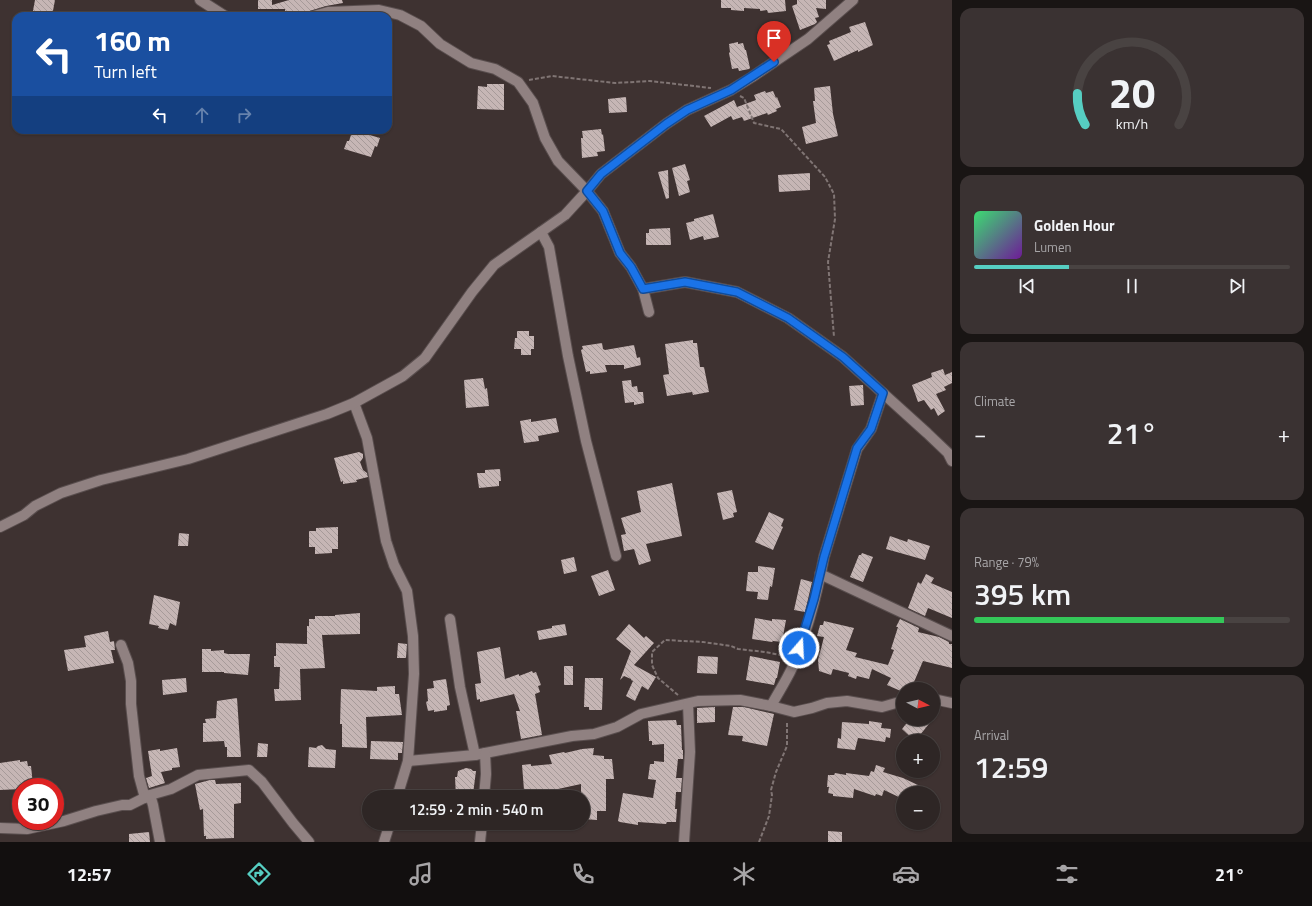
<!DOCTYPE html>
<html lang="en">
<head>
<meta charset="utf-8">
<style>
  :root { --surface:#2e2625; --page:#3a3232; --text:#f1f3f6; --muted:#a7a5a7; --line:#494342; --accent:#56cec2 }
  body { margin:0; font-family:"Titillium Web",sans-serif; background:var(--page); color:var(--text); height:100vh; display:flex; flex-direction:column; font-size:15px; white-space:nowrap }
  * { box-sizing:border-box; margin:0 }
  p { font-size:13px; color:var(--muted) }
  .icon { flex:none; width:22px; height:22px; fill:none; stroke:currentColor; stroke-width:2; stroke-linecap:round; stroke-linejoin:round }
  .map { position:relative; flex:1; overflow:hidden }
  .sheet { display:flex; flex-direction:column; gap:8px; padding:8px; background:#191514; width:360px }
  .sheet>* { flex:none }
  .top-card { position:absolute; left:12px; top:12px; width:380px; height:122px; border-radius:12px; box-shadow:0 1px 3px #0004,0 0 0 1px var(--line); background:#1a4fa0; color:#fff; overflow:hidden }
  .needle { width:26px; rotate:97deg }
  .buttons { position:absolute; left:896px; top:682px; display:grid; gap:8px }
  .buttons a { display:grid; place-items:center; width:44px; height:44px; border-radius:50%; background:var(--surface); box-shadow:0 1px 3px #0004,0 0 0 1px var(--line); font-size:20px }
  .speed { position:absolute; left:12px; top:778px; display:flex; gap:8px; font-size:20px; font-weight:700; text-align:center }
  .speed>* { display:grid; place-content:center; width:52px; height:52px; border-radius:50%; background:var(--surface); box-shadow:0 1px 3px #0004,0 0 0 1px var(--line); line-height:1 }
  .speed .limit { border:6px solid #d22; background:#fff; color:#111 }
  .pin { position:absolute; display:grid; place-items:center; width:34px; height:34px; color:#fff; margin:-41px -17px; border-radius:50% 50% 50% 0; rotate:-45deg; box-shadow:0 0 4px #0007 }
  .pin .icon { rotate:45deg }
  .me { position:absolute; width:44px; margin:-22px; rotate:19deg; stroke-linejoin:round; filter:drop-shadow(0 0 3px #0008) }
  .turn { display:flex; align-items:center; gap:14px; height:84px; padding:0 16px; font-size:18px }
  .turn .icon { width:52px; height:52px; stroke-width:2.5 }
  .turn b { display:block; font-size:28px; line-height:34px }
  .lanes { display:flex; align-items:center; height:38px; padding:0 16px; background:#0003; justify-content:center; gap:20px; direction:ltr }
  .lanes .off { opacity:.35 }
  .big { font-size:30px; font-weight:600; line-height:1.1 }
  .sheet .tile { flex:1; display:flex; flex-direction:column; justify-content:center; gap:6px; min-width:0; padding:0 14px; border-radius:12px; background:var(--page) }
  .sheet .dial { align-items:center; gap:0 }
  .dial svg { height:104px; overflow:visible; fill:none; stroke:var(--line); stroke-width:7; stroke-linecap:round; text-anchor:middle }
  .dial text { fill:var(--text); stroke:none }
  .song { display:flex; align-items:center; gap:12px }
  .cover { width:48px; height:48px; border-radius:6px; background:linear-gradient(135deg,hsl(140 70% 55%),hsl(280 70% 35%)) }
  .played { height:4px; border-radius:2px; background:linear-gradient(90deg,var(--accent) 30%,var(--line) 30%) }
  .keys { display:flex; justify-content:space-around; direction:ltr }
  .heat { display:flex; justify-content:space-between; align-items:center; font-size:22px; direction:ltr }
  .charge { height:6px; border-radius:3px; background:linear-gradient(90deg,#34c759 79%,var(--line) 0) }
  .trip { position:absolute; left:362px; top:790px; width:228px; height:40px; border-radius:20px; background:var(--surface); box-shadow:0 1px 3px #0004,0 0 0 1px var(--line); font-weight:600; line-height:40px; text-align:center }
  .dock { display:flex; height:64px; justify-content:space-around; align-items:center; background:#120f0f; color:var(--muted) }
  .dock .icon { width:28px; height:28px }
  .dock .selected { color:var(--accent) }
  .dock b { font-size:18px; color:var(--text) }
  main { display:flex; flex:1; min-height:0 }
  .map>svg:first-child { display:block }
  .building { fill:url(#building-back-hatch) }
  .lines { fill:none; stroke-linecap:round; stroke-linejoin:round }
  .street-casing { stroke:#594e4e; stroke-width:12 }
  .path { stroke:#807574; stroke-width:2; stroke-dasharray:4 2; stroke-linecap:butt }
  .street { stroke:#908181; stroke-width:10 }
  .route-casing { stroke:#114b97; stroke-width:10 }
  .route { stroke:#1a73e8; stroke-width:7 }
</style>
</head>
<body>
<main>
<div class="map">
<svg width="952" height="842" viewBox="0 0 952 842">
  <defs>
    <pattern id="building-back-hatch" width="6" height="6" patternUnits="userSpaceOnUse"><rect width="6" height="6" fill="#c6b6b5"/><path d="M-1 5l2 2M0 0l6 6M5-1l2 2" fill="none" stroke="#a69a99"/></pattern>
  </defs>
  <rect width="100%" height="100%" fill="#3e3231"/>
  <g class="building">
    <polygon points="35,0 55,0 52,16 32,16"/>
    <polygon points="258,0 272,0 272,5 289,0 342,0 343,3 326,6 293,16 285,16 285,9 258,9"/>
    <polygon points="721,0 785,0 786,11 768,13 767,10 760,11 760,9 744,8 744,11 731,10 731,8 721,8"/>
    <polygon points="797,0 826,0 826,9 816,8 819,17 815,18 817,22 815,24 800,30 792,6 797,4"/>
    <polygon points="865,22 873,45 858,52 858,50 834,61 827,45 830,44 829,41 851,32 849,27"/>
    <polygon points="738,42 738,44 743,43 745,50 746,50 750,68 749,69 739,71 738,68 732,69 729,53 730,52 729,44"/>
    <polygon points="487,84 504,84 504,110 477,109 478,86 487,87"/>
    <polygon points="830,86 833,114 838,136 806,144 802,127 816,123 813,101 815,101 814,88"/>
    <polygon points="765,91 766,93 773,91 776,98 777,97 781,107 776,109 777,111 768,115 767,113 744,121 742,117 733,120 731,116 711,127 704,116 734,100 737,107 756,100 754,95"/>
    <polygon points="626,97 627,112 609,113 608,99"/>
    <polygon points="601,129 602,135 603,134 605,151 597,152 598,156 582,158 581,138 583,138 582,131"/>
    <polygon points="356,131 380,138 377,147 375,146 371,157 344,149 347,141 349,141 352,132 355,133"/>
    <polygon points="685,164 690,180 687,181 690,192 679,196 672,168"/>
    <polygon points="668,170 669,198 666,199 658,172"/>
    <polygon points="810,173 810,190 779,192 778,175"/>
    <polygon points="713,214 719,237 704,240 703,236 690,240 686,223 694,221 694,219"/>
    <polygon points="670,228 671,245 646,245 646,233 649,233 649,229"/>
    <polygon points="517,331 529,331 529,336 534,336 534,349 531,349 531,355 521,355 521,349 514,349 515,338 517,338"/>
    <polygon points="693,340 693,343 697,343 700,367 704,367 709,392 693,395 692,392 667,396 663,375 669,374 665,344"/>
    <polygon points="602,343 603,349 605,350 634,345 637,358 640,357 641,365 624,369 624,365 605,365 607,372 590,374 590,371 586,372 581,350 583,349 582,346"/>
    <polygon points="943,369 945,375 952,372 952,383 944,387 946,390 936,394 945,411 938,416 934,408 931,410 924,400 918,402 912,385 932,377 931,373"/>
    <polygon points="483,378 485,389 487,388 489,406 466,408 464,380"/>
    <polygon points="631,380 632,387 637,386 638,392 643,392 644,403 634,405 634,402 625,403 622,381"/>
    <polygon points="863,385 864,405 851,406 849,386"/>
    <polygon points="556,418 559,432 538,436 539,441 524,443 520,421 531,419 531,422"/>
    <polygon points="359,452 363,454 363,458 360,462 363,470 367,473 368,477 356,480 357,482 343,484 343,481 341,482 334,458"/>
    <polygon points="500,469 501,481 499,481 499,486 479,488 477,473 485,473 485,470"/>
    <polygon points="672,483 682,536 646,544 651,561 639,565 634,549 624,551 621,535 626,534 621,518 641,512 637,491"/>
    <polygon points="732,490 737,512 733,513 734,517 723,520 717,493"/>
    <polygon points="769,512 784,519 781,526 783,527 773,550 755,542"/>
    <polygon points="338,527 338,549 332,549 332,553 315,554 315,547 309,547 309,531 316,531 316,528"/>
    <polygon points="179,533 189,534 188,546 178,546"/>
    <polygon points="890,536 907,542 908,539 930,546 925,560 886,549"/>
    <polygon points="862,553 873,557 863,582 850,577 859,555 861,555"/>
    <polygon points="574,557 577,571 564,574 561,560"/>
    <polygon points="758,566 775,568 772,587 770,586 768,600 757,599 758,592 746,591 748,572 758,572"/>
    <polygon points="608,570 615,590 599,596 591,576"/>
    <polygon points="926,574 934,578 931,583 952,592 952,618 928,608 925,616 908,608 918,582 921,584"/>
    <polygon points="801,579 812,582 805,612 794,610"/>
    <polygon points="154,595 180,602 176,626 170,623 168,630 158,628 159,626 149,624"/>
    <polygon points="360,613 360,634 322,635 325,668 300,669 301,700 275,701 274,689 279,689 280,667 274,667 274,656 276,656 276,643 307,644 307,626 309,626 309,619 315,619 315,616 335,616 335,615"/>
    <polygon points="755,618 772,621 772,619 786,620 782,642 773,641 772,642 752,639"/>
    <polygon points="900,619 919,628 918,632 939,637 949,642 949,644 952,644 952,668 923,661 911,689 903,689 903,692 887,685 891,678 872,669 869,679 857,676 856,679 848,676 849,673 833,669 831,675 819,671 818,660 824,637 817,636 820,625 823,625 824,621 854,628 846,650 857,653 855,657 888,665 894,650 891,649 898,627 896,627"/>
    <polygon points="565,624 567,635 539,640 537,631 552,628 552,626"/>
    <polygon points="629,624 644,638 646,636 654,643 634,665 656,677 648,690 642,686 635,701 626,696 633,681 631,680 631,679 624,676 620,680 631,651 616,639"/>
    <polygon points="108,631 110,642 114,641 115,650 111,650 114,663 68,671 64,650 86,647 84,636"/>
    <polygon points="398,643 407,644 406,658 397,658"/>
    <polygon points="500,647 505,679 519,674 519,676 532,671 533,673 536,672 541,685 538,686 540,692 535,694 542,735 521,739 516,711 520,711 514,694 480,702 480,699 477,700 475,684 481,683 477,652"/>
    <polygon points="202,649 211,649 211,651 224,650 224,653 228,654 250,654 248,675 224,673 224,672 202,672"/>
    <polygon points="698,656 718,657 717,674 697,673"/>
    <polygon points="750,656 780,662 777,678 776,678 774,685 746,680"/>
    <rect x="564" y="666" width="9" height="19"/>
    <polygon points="186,678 187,692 163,695 162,680"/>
    <polygon points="585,678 603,678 602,710 589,710 589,707 584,707"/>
    <polygon points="446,679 450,705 447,706 447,710 434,712 434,710 428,711 426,702 428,701 427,689 434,688 433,681"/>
    <polygon points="395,686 395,694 399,694 402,715 366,717 367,748 342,747 342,724 340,724 341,689 377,691 377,687"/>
    <polygon points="237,698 241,757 227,757 227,747 225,747 224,741 203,742 203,723 206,723 205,719 216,718 217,701"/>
    <polygon points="715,707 715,722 697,723 697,708"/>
    <polygon points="733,707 744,707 774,714 767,746 742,741 743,736 728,735"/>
    <polygon points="910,719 933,719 915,741 902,729"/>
    <polygon points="676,720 677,725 681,725 682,750 683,750 683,759 678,759 676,778 682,778 681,792 676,792 675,809 677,809 676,822 667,822 666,824 638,822 638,825 620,822 618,821 623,793 653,798 656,780 648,779 650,764 654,764 654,761 664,762 664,744 652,745 652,741 649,741 649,738 648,721"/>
    <polygon points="869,721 882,723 881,728 891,729 890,738 886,737 885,742 858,738 855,750 837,748 838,738 841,739 842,722 869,724"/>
    <polygon points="371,741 403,742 402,753 398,753 398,760 370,759"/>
    <polygon points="258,743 268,744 267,757 257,757"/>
    <polygon points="322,745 326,749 336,750 335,768 308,767 309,747 316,748 318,746"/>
    <polygon points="177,748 180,767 172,768 172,770 161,772 165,783 149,788 146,778 152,776 148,751 160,749 160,751"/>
    <polygon points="594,748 593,755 604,756 604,759 612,759 614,779 606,779 606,811 597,811 597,820 583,819 583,797 581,797 581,784 558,789 541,790 541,789 524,790 522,765 531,764 531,766 552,764 549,755 564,752 565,753 582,749"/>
    <polygon points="20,760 20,762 27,761 28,766 31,766 33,785 21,787 21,789 0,790 0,763"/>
    <polygon points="876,765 885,768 883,772 903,778 920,786 917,793 903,793 903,799 884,790 882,796 876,794 875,796 854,789 853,798 833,796 833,794 828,793 829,787 827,787 828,775 834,775 835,773 846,775 846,773 869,776 871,771 874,772"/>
    <polygon points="466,768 471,769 473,771 476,771 473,794 469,794 469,797 456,797 455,777 457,777 458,771"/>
    <polygon points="210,780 215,780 216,784 241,783 241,803 234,804 234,838 206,839 206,836 204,836 203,809 200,810 195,784"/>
    <polygon points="828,831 842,832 842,842 828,842"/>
    <polygon points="149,832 150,842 129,842 129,834"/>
  </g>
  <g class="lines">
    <g class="street-casing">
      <g id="street">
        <polyline points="200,0 225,16"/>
        <polyline points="314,16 328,12 379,10 400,15 421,26 440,44 471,63 495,69 518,82 533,103 545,138 558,161 587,191 601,174 666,124 687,110 731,90 752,77 808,39 853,0"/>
        <polyline points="541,232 549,247 568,356 586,441 616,556"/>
        <polyline points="643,289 685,282 737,292 788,318 843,357 927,433 948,453 952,461"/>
        <polyline points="354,403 367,438 386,541 394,565 407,591 413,636 414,674 408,761 397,797"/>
        <polyline points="0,527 24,515 35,506 61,493 101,480 188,459 327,414 354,403 403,376 425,358 472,292 494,265 565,215 587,191 603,211 620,253 631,267 643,289 649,312"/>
        <polyline points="820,574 952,636"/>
        <polyline points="450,619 460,687 475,755"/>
        <polyline points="121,645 128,663 131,681 131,704 139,776 145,798"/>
        <polyline points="933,699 952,703"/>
        <path d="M771 706C778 693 786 681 792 668 807 633 817 594 824 557L857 449 871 429 883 393"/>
        <polyline points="408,761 475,755 572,736 594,734 617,727 641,714 698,701 740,700 771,706 794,712 812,708 827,703 847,701 882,707 903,701"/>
        <polyline points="150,795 153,805 160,842"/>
        <polyline points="484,797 486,774 485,753"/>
        <polyline points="0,828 27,829 64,821 96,811 122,805 130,805 150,795 171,789 198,775 249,770 262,782 293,823 309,842"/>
        <polyline points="384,842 390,823"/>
        <polyline points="480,842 482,823"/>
        <polyline points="684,842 690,752 688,704"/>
      </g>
    </g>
    <g class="path">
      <polyline points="529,80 552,76 615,83 650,81 711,88"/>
      <polyline points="740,96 744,98 754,123 781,129 825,177 834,194 835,219 828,262 834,337"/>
      <polyline points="678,695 658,678 652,665 652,652 665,640 703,642 731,646 738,649 765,652 786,656"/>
      <polyline points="759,842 769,816 772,795 771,790 776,772 787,746 787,721"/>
    </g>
    <use href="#street" class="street"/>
  </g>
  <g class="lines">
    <g class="route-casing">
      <polyline id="route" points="774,62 731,90 687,110 666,124 601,174 587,191 603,211 620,253 631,267 643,289 685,282 737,292 788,318 843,357 883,393 871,429 857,448 824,557 814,599 799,648"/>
    </g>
    <use href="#route" class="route"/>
  </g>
</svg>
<div class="buttons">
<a><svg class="needle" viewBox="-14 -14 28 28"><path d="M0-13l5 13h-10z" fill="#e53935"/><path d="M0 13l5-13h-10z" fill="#a7a5a7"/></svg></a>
<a>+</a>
<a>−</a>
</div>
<div class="speed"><div class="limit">30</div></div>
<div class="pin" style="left:774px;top:62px;background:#d93025"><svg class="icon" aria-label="arrive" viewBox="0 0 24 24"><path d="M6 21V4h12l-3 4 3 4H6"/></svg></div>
<svg class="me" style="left:799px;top:648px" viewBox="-20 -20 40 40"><circle r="17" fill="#1a73e8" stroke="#fff" stroke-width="3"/><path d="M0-11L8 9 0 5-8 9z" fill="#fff"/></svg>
<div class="trip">12:59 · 2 min · 540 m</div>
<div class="top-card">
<div class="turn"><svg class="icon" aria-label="left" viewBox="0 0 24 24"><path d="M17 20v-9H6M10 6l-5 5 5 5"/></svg><div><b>160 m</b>Turn left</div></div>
<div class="lanes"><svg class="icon" aria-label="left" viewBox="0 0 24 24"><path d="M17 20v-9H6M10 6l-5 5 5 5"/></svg><svg class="icon off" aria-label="ahead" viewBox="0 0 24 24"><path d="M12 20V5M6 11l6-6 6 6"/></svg><svg class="icon off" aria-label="right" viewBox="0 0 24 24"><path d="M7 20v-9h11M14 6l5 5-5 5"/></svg></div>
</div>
</div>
<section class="sheet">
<div class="tile dial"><svg viewBox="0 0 100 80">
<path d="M14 69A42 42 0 1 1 86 69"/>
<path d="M14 69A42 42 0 0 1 8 45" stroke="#56cec2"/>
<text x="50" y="56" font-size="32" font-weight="700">20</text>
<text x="50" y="72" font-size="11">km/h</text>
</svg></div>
<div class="tile">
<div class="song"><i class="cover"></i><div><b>Golden Hour</b><p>Lumen</p></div></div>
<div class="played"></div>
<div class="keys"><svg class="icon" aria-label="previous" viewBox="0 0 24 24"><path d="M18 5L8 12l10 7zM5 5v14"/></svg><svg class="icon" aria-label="pause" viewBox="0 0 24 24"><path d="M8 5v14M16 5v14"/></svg><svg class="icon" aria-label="next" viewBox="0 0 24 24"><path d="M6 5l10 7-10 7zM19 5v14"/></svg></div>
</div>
<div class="tile"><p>Climate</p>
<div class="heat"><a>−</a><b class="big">21°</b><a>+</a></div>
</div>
<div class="tile"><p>Range · 79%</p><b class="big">395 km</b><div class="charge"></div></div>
<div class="tile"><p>Arrival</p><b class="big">12:59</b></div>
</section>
</main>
<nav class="dock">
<b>12:57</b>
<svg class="icon selected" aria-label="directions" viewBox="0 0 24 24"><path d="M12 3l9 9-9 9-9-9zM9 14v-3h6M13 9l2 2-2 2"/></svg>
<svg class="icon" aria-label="music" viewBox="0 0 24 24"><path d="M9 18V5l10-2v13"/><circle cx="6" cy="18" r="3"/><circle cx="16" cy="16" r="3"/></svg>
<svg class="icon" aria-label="phone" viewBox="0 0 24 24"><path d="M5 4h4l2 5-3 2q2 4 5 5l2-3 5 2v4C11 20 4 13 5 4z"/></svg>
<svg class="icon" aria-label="climate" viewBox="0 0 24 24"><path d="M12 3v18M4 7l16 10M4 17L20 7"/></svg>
<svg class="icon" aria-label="car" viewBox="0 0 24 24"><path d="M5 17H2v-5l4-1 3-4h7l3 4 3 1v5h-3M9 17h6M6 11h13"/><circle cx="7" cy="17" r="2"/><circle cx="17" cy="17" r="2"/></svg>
<svg class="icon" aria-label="filters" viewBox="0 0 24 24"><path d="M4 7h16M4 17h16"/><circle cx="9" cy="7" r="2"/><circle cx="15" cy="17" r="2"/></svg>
<b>21°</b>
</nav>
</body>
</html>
